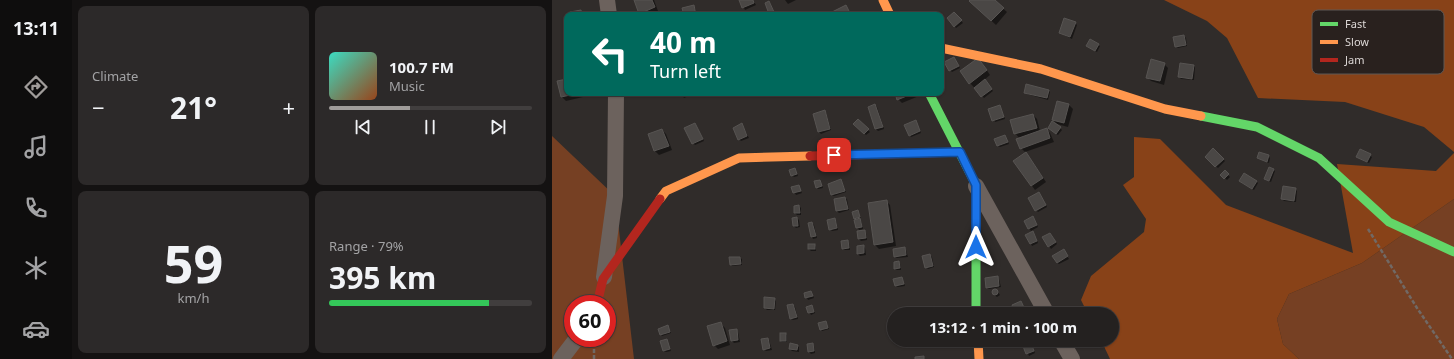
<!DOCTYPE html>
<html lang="en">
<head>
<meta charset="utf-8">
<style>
  :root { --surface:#242120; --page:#2c2929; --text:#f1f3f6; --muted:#a3a3a5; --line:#413e3e; --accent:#a09c9a }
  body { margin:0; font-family:"Noto Sans",sans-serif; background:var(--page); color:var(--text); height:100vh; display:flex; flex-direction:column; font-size:15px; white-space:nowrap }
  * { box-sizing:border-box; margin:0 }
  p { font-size:13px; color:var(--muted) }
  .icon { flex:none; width:22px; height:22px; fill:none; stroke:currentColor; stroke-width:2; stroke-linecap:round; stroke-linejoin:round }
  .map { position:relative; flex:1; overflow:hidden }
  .details { display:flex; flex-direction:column; gap:6px; padding:6px; background:#141212; width:480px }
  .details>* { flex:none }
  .banner { position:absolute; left:12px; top:12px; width:380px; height:84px; border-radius:8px; box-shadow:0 1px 3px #0004,0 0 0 1px var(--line); background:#00695c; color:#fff; overflow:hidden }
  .speed { position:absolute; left:12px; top:295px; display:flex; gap:8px; font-size:20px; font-weight:700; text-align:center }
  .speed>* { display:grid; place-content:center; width:52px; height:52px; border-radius:50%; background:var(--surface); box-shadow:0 1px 3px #0004,0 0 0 1px var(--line); line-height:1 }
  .speed .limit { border:6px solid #d22; background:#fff; color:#111 }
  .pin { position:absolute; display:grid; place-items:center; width:34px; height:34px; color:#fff; margin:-17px; border-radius:8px; box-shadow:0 2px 6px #0006 }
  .me { position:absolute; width:44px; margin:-22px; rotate:0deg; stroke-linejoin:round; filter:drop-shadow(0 0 3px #0008) }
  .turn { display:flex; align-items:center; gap:14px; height:84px; padding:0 20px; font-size:18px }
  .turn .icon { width:52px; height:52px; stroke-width:2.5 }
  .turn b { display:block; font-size:28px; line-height:34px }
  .big { font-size:30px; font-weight:700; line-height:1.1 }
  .details .card { flex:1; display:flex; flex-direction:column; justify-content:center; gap:6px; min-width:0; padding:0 14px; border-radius:8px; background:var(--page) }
  .details .dial { align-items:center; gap:0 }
  .dial b { font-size:52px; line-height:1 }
  .song { display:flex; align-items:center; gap:12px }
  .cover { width:48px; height:48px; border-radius:6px; background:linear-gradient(135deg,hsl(170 70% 55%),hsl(20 70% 35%)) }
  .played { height:4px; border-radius:2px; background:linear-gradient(90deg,var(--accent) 40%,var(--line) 40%) }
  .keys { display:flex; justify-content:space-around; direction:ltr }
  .heat { display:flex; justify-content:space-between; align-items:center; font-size:22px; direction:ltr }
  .charge { height:6px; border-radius:3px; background:linear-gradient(90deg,#34c759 79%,var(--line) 0) }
  .details .tiles { flex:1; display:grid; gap:6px; grid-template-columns:repeat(2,1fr) }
  .trip { position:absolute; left:335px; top:307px; width:232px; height:40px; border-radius:20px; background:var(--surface); box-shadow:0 1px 3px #0004,0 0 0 1px var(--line); font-weight:700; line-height:40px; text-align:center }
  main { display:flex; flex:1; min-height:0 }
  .tab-bar { display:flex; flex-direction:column; width:72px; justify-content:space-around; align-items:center; background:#0e0d0d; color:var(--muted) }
  .tab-bar .icon { width:28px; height:28px }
  .tab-bar .on { color:var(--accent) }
  .tab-bar b { font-size:18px; color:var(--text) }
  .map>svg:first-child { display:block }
  .green { fill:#764023; fill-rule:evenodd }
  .forest { fill:#884218 }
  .shadow { fill:#0007 }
  .building { fill:#4a4745; stroke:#575452 }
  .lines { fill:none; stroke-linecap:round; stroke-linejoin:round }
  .path { stroke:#716965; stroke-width:2.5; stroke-dasharray:4 2; stroke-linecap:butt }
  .street { stroke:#6c625d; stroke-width:16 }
  .fast { stroke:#63d668; stroke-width:9 }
  .slow { stroke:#ff974d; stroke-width:9 }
  .jam { stroke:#b3261e; stroke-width:9 }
  .route-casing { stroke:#114b97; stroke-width:10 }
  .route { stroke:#1a73e8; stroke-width:7 }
  .key { fill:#29211e; stroke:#5f5855; stroke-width:1 }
  .key-label { font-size:11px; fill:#ddd8d6 }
</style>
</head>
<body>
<main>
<nav class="tab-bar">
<b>13:11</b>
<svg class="icon on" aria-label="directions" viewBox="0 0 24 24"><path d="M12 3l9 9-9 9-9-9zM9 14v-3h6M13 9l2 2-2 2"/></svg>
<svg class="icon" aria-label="music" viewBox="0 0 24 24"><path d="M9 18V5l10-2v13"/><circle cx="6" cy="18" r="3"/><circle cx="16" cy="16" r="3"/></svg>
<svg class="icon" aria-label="phone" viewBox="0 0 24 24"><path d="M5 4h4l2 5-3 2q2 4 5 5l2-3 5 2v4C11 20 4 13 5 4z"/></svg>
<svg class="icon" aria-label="climate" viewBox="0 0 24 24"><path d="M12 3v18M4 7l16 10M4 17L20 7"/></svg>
<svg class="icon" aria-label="car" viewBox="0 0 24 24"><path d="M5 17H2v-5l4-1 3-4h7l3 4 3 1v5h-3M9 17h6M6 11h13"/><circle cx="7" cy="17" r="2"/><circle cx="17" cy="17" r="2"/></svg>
</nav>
<section class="details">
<div class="tiles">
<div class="card"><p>Climate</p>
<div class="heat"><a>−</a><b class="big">21°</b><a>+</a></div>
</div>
<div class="card">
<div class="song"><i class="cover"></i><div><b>100.7 FM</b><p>Music</p></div></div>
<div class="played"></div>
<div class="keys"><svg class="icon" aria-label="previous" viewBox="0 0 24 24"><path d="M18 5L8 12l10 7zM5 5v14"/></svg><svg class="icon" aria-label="pause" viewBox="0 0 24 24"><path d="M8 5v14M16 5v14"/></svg><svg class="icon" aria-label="next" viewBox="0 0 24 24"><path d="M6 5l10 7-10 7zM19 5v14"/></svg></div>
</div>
<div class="card dial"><b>59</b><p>km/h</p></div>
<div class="card"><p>Range · 79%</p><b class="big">395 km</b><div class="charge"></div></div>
</div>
</section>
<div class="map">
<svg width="902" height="359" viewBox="0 0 902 359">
  <rect width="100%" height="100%" fill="#302c2a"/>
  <g class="green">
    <path d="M0 136 63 196 82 359H0ZM21 304H55V338H21Z"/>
    <polygon points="902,199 902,359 747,359 731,344 725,319 737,294 810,263"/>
  </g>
  <g class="forest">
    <polygon points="612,0 902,0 902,152 872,127 793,102 706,98 675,38 655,21"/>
    <polygon points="582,137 608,139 674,205 801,253 785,164 884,171 902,153 902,199 810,263 737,294 725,319 731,344 747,359 558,359 549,340 560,340 560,314 536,314 529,300 539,276 592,232 594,219 571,185 582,177"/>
  </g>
  <g class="shadow">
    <polygon points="83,0 102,0 106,11 97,15 90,15"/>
    <polygon points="188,0 201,0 204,5 193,10"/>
    <polygon points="233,0 244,0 236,4"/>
    <polygon points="420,0 441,0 455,12 444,25 422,5"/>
    <polygon points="217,2 223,14 220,15 218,13"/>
    <polygon points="142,6 143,8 145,15 133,15"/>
    <polygon points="294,6 300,15 283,15"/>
    <polygon points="402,13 411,23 404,28 396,18"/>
    <polygon points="523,23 525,25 520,39 508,33"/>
    <polygon points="632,36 634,38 635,46 626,48 624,46"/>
    <polygon points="546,45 548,46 545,52 535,46"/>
    <polygon points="403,60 408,68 400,72 398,70"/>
    <polygon points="430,63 438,75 432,80 441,91 432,98 418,83"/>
    <polygon points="612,64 616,68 612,85 599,81 595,77"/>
    <polygon points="642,66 643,67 642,80 629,79 627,77"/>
    <polygon points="15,80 15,93 30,93 31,97 14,101 10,97 7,82"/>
    <polygon points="496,90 498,92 496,100 475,94 473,92"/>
    <polygon points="129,93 138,93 139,95 132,98"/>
    <polygon points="344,93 366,93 367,96 350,103 346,99"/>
    <polygon points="505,102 517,105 521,109 516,127 505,124 501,120"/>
    <polygon points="323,105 325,107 332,129 326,131 324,129 317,108"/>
    <polygon points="448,106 453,119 443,122 438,110"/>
    <polygon points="272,111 274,113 279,130 269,134 267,132 262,114"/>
    <polygon points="481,115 485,119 488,131 494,129 498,133 502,142 473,152 469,148 468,139 463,133"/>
    <polygon points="306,121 318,132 314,135 303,124"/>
    <polygon points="363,121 369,133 359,137 358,135"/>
    <polygon points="143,124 152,141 143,145 141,143"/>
    <polygon points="190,125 197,138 189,141 187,139"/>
    <polygon points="508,128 510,130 506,135 499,130"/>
    <polygon points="110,130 114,134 120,150 107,155 103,151 97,135"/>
    <polygon points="453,136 457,144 448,147 446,146"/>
    <polygon points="661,149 673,161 666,168 654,157"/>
    <polygon points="808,150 820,157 817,163 805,157"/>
    <polygon points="716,156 718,158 717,163 706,158"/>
    <polygon points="477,157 494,182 483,190 462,161"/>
    <polygon points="243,169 246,176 242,177 240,175"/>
    <polygon points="721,170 723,171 719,182 713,179"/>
    <polygon points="673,172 678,177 675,180 670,175"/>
    <polygon points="289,180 294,192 282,196 280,195"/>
    <polygon points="268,181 271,188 266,189 265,187"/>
    <polygon points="704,181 706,183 702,190 690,183"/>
    <polygon points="246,186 250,193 244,195 240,188"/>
    <polygon points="743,189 745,191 744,202 732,201 730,199"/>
    <polygon points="293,198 295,199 297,210 287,213 285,211 283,200"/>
    <polygon points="334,201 338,205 344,246 327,249 323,245"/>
    <polygon points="494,205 495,207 486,212 485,211"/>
    <polygon points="247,206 249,208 249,215 245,215 243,213 243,207"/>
    <polygon points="306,211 309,219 307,219 309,221 311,229 307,230 303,221 305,220 303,218"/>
    <polygon points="481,217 486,227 479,231 473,222"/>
    <polygon points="245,218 247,220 248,227 244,228 242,226"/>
    <polygon points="283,220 284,221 286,230 280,231 278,229"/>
    <polygon points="260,223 262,225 265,238 261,239 260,237 257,224"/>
    <polygon points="313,231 314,233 315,240 309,241 307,239"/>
    <polygon points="481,232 486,243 480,246 475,235"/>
    <polygon points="500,236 505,244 499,249 492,238"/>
    <polygon points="296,241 297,243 298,250 293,250 291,249"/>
    <polygon points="262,245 264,247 264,251 259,251 257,249"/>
    <polygon points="311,246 313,248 314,255 308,256 306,254"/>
    <polygon points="353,248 354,250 356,257 345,258 343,257"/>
    <polygon points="513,253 517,259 507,264 505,263"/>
    <polygon points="378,255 380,257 382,267 376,269 374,267"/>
    <polygon points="188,258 190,259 190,265 180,266 179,264"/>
    <polygon points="346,263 348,264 349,270 345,270 343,269"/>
    <polygon points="445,277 447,279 449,287 437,289 435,288"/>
    <polygon points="350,278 353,286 346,287 344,286"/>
    <polygon points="444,290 448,295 445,297 441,294 441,292"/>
    <polygon points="259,292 262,298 256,300 253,294"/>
    <polygon points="222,299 224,301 223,310 215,310 213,308"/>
    <polygon points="241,305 243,307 246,319 241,320 239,319"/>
    <polygon points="260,306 263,313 259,315 255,307"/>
    <polygon points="274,322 277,329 270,331 269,329"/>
    <polygon points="169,324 173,328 178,345 166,349 162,345"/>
    <polygon points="116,327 119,333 110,336 109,334"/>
    <polygon points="184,330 186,332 188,342 182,343 180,341 178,331"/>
    <polygon points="233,334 235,335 235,342 230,342 229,341"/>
    <polygon points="215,339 217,340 220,350 214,351 212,349"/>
    <polygon points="114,340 119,351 114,352 112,351"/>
    <polygon points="358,340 372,340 372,342 360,344"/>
    <polygon points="477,340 483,353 477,356 471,342"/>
    <polygon points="260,344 262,346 263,353 259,354 257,352 256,345"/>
    <polygon points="245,346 247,347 247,352 240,351 238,349"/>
  </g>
  <g class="building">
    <polygon points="82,0 100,0 103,7 87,14"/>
    <polygon points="187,0 201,0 202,3 190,8"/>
    <polygon points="418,0 443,0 452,8 439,21 417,1"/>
    <polygon points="217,1 222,12 217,14 213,3"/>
    <polygon points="142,5 144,15 132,15 130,8"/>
    <polygon points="294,5 299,15 282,15 280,12"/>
    <polygon points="29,10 30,15 18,15 18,12"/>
    <polygon points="402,12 410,20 402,27 395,18"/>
    <polygon points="512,18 524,22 518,37 507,33"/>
    <polygon points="632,35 634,45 623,47 621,37"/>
    <polygon points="538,39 547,44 543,51 534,46"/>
    <polygon points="402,57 407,66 397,71 392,62"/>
    <polygon points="426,58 435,70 417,84 408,71"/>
    <polygon points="599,59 613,63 608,81 594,78"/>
    <polygon points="628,63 642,65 640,79 626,77"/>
    <polygon points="15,79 15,93 28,93 9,97 5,81"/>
    <polygon points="433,79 440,89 429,97 422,88"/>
    <polygon points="474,84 497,90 495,98 472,93"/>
    <polygon points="128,93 138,93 129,96"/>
    <polygon points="343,93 362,93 345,100"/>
    <polygon points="505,101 517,104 512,123 500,120"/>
    <polygon points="323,104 331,127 323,129 316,107"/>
    <polygon points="448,105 452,117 440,121 436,109"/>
    <polygon points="273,110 278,129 266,132 261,114"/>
    <polygon points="481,114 485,128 462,134 458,120"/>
    <polygon points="306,119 317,129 312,134 301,124"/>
    <polygon points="364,120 368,131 357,136 352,125"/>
    <polygon points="500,121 509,127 504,134 496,128"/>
    <polygon points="143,123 151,139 140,144 132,128"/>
    <polygon points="190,123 195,136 186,140 181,128"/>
    <polygon points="495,128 498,138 468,149 464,139"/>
    <polygon points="110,129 117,146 102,151 96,134"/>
    <polygon points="453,135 456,142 445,146 442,139"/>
    <polygon points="661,148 672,159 663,167 653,157"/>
    <polygon points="808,149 819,154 815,162 804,157"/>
    <polygon points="474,152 491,178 479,186 461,161"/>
    <polygon points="707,152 717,155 715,162 705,158"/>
    <polygon points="717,167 722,169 717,181 712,179"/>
    <polygon points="243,168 245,174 239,176 237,170"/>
    <polygon points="673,170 677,174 672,179 668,175"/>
    <polygon points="692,173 705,181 700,189 687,181"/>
    <polygon points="289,179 293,191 279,195 276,184"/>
    <polygon points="268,180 270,186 264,188 262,181"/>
    <polygon points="247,185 249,191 241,193 239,187"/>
    <polygon points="731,186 744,188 742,201 729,199"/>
    <polygon points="487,192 494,205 483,211 476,198"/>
    <polygon points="293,197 296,209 284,211 282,199"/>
    <polygon points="335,200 341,242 322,245 316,203"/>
    <polygon points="247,205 248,213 242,213 242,206"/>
    <polygon points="306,210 308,217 302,219 300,212"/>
    <polygon points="481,216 485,225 476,229 472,221"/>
    <polygon points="245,217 246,226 241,226 240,218"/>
    <polygon points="283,218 285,228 277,230 275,220"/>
    <polygon points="308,218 310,227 304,228 302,220"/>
    <polygon points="260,222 264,236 259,237 256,223"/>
    <polygon points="313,230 314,238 306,239 305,231"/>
    <polygon points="481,231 485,241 478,244 473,235"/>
    <polygon points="498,233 504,242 496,247 490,237"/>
    <polygon points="296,240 297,248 290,249 289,241"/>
    <rect x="256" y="244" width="7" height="5"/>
    <polygon points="312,245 312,253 305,254 305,246"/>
    <polygon points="353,247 354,255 342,257 341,249"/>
    <polygon points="512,249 516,256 505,263 500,256"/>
    <polygon points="378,254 381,266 373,268 370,256"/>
    <polygon points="177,257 188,257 189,264 178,265"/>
    <polygon points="347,261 348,268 342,269 342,262"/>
    <polygon points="446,276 447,286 434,288 433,278"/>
    <polygon points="350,277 352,284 343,286 341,279"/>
    <circle cx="443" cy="292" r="3"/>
    <polygon points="259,291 261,296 253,298 252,293"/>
    <polygon points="212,297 223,298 222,309 212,308"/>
    <polygon points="469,301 475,314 463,314 460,305"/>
    <polygon points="241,304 245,317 238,319 235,305"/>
    <polygon points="260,305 262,312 256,313 254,307"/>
    <polygon points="274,321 276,328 268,330 266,323"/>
    <polygon points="169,322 175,341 161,346 155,326"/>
    <polygon points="116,325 118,332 108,335 106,329"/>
    <polygon points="185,329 186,340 179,341 177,330"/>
    <rect x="228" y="333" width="6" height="8"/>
    <polygon points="216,338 218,348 211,350 209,339"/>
    <polygon points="115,339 118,349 111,351 108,341"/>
    <polygon points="357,340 371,340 358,343"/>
    <polygon points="473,340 478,340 482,351 474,354 469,341"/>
    <polygon points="238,343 246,345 245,350 237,349"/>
    <polygon points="261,343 262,351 256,352 255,344"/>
    <polygon points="372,356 372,359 363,359 363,357"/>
  </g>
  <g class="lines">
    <g class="path">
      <polyline points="816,229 865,308 900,359"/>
      <polyline points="42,359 42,338"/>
    </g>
    <g class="street">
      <polyline points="55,0 57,15"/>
      <polyline points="424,186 495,314"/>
      <polyline points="52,277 63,196 64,93"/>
      <polyline points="509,340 520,359"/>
      <polyline points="9,359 25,338"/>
    </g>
    <g class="fast">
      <polyline points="377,93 424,185 424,314"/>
      <polyline points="649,116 705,127 767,158 837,222 902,252"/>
    </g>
    <g class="slow">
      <polyline points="331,0 338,15"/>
      <polyline points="389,48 489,69 613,109 649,116"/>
      <polyline points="108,199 114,191 187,158 258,156"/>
      <polyline points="426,340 427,359"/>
    </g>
    <g class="jam">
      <polyline points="258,156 408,152"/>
      <polyline points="45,304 51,279 108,199"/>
    </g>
  </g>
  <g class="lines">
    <g class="route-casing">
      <polyline id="route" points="282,155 408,152 424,185 424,247"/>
    </g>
    <use href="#route" class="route"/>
  </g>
  <rect x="760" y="10" width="132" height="64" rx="6" class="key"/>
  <rect x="768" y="22" width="18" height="4" fill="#63d668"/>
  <rect x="768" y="40" width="18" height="4" fill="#ff974d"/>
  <rect x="768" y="58" width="18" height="4" fill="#b3261e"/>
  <g class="key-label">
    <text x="793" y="28">Fast</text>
    <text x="793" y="46">Slow</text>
    <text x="793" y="64">Jam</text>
  </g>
</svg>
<div class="speed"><div class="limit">60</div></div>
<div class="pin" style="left:282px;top:155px;background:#d93025"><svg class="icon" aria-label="arrive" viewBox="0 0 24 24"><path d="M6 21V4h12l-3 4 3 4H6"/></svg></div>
<svg class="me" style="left:424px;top:247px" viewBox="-20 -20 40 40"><path d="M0-17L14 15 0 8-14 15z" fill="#1a73e8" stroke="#fff" stroke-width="4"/></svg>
<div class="trip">13:12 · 1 min · 100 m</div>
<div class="banner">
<div class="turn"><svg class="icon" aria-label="left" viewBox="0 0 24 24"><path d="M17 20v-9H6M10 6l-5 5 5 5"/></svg><div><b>40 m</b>Turn left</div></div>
</div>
</div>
</main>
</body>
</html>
